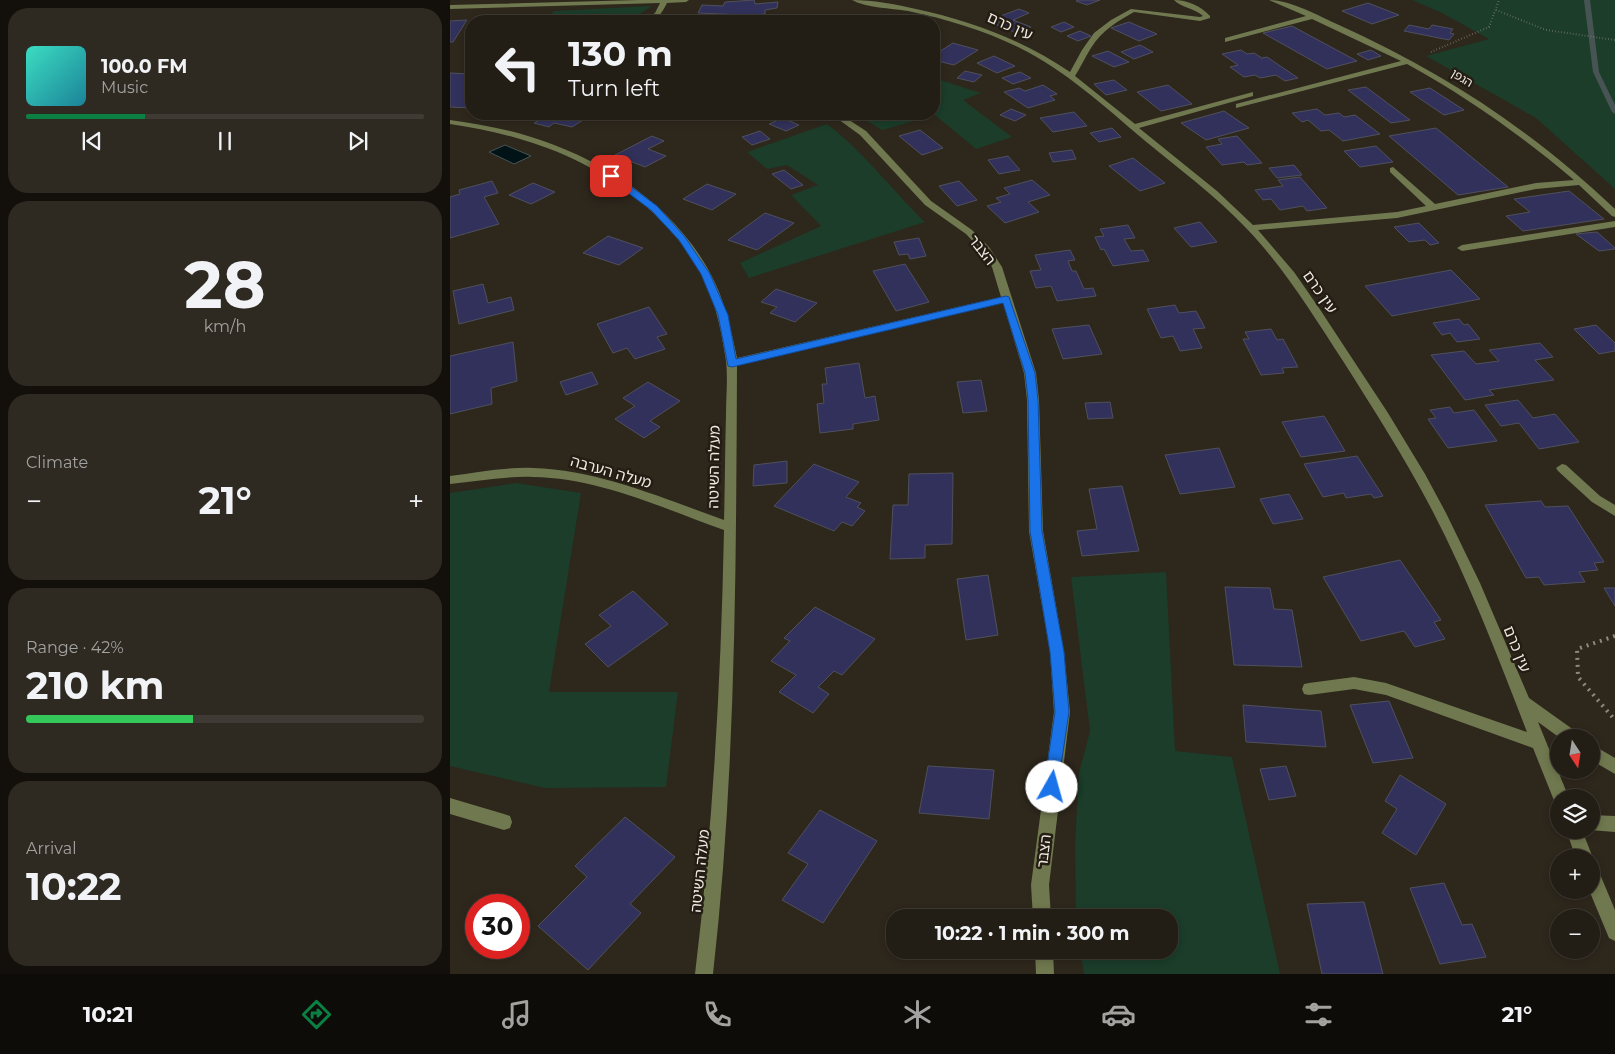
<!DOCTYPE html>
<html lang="en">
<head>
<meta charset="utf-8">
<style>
  :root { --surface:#221d15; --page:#2e2a22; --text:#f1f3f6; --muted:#a2a2a0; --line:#3f3b34; --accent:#0b8043 }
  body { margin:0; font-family:Montserrat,"Noto Sans Hebrew",sans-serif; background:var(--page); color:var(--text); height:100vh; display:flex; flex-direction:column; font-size:19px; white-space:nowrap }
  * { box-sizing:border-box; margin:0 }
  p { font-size:16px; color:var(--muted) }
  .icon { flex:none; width:28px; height:28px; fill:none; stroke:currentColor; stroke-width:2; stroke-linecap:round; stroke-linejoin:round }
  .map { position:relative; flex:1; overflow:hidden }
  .details { display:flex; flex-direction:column; gap:8px; padding:8px; background:#13100c; width:450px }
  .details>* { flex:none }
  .top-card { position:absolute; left:15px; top:15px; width:475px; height:105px; border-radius:20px; box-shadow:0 2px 8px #0003,0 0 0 1px var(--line); background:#221d15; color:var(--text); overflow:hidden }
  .needle { width:32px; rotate:168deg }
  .fabs { position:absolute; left:1100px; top:729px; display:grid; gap:10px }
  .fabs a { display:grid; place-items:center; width:50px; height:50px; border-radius:50%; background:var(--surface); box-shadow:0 2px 8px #0003,0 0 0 1px var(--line); font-size:25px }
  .speed { position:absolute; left:15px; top:894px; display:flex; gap:10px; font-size:25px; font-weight:700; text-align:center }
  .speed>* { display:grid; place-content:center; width:65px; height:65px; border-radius:50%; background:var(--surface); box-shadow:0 2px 8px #0003,0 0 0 1px var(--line); line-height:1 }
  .speed .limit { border:8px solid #d22; background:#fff; color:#111 }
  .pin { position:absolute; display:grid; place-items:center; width:42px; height:42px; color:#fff; margin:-21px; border-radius:10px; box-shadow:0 2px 8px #0006 }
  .me { position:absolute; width:55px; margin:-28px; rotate:7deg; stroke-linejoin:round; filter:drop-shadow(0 0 4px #0008) }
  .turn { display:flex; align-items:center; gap:18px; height:105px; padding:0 20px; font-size:22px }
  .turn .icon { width:65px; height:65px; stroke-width:2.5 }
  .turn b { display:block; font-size:35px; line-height:42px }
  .big { font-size:38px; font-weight:700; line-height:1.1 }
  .details .card { flex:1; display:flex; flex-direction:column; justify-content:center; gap:8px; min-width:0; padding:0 18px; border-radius:20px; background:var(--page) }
  .details .dial { align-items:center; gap:0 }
  .dial b { font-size:65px; line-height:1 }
  .song { display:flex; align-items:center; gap:15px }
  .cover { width:60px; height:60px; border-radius:8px; background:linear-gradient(135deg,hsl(170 70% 55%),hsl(190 70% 35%)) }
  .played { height:5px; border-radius:2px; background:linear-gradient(90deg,var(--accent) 30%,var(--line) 30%) }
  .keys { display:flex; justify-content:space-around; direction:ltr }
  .heat { display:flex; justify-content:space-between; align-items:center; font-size:28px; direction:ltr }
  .charge { height:8px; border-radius:4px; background:linear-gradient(90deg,#34c759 42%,var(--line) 0) }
  .trip { position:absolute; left:436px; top:909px; width:292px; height:50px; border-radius:20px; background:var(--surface); box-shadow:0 2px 8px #0003,0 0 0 1px var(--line); font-weight:700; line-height:50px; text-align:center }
  .menu { display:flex; height:80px; justify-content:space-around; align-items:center; background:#0e0c08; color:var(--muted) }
  .menu .icon { width:35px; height:35px }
  .menu .selected { color:var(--accent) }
  .menu b { font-size:22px; color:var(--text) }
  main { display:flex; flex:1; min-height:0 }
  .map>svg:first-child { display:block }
  .green { fill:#1b3d2a }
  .water { fill:#011317; stroke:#485454 }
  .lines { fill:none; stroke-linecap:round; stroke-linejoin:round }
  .stream { fill:#485454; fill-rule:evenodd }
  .building { fill:#32315b; stroke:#4f505d }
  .path-far1 { stroke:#8e887f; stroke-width:2; stroke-dasharray:0.5 2.5; stroke-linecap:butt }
  .path { stroke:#8e887f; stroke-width:4; stroke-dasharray:2 5; stroke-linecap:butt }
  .minor { fill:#70784f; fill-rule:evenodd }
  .route { fill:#1a73e8; stroke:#114b97 }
  .labels { text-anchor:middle; stroke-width:5; stroke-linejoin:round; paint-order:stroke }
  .far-street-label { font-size:12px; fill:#efeae3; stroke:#241d13 }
  .street-label { font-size:15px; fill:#efeae3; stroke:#241d13 }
</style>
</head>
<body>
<main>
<section class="details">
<div class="card">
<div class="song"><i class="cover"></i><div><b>100.0 FM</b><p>Music</p></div></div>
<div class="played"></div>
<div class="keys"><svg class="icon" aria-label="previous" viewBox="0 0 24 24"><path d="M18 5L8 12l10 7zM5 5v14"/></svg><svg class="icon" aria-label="pause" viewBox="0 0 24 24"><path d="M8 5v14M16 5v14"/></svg><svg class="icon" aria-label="next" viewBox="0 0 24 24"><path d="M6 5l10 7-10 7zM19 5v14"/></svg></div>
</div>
<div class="card dial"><b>28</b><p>km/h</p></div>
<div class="card"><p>Climate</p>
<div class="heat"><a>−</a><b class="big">21°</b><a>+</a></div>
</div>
<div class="card"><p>Range · 42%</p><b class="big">210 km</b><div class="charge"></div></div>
<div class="card"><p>Arrival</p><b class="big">10:22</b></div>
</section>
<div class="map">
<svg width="1165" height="974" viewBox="0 0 1165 974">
  <rect width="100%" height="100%" fill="#2e271c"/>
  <g class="green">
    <polygon points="962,0 1165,0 1165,189 1086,118 976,56 1039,39 992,13"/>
    <polygon points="202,6 179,21 96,21 104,11"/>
    <polygon points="484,78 531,93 513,100 562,137 526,149 485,115 432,130 406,114 484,114"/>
    <path d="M377 124C414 152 442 190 475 222L299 278 290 263 371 226 341 195 368 185 337 165 317 169 297 152Z"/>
    <polygon points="66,483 131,493 99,692 228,692 216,787 95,788 0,766 0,493"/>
    <polygon points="716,572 725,751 782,757 830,974 634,974 630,950 720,950 720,918 626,917 625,844 629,773 640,731 621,577"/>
  </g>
  <polygon class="water" points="55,145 81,156 64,164 39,152"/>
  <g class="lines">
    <polygon class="stream" points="1134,0 1140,0 1149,72 1165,105 1165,114 1162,112 1143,72"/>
  </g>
  <g class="building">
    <polygon points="304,0 305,4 328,2 327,8 315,10 315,14 295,16 296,15 248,13 252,5 273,6 275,2"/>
    <polygon points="628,0 650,0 637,5 626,1"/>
    <polygon points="918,3 949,15 922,24 892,11"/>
    <polygon points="569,9 579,13 563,20 581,27 567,33 546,25 551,23 543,19"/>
    <polygon points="424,15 455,21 415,21"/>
    <polygon points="17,20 3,42 0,42 0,21"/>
    <polygon points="614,22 624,27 611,32 601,27"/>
    <polygon points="679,22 707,34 689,41 661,28"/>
    <polygon points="959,25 979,29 982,25 1003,29 1000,33 1004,34 999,40 954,31"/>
    <polygon points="842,26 907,61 877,69 813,33"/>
    <polygon points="630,31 641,36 628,41 617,36"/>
    <polygon points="503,43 528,50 504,65 484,60 484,55"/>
    <polygon points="690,45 703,52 684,59 671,52"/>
    <polygon points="791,50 797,54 804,53 812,58 817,57 848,78 835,81 826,75 810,78 805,75 794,77 780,67 788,65 772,54"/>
    <polygon points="921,50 931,56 918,60 907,54"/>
    <polygon points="658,51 679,62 664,67 642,56"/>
    <polygon points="544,56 565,66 547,73 527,63"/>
    <polygon points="515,71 532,75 524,82 507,78"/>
    <polygon points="570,72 581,78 563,84 552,78"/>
    <polygon points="0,73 21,74 21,108 0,107"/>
    <polygon points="664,80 677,90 656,95 644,84"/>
    <polygon points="593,85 607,94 600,96 605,100 578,108 554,92 569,88 575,91"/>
    <polygon points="718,85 742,104 711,111 687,92"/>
    <polygon points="916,87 960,120 941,123 898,90"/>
    <polygon points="980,88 1014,110 994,115 960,92"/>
    <polygon points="561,109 576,115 565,121 550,115"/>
    <polygon points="867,109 875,115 889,113 894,117 905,115 930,134 893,141 879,130 871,131 858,120 852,122 842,113"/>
    <polygon points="774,111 799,128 756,140 731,123"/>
    <polygon points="624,112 637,126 603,132 590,118"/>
    <polygon points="93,114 135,114 141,115 122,127 104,123 99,127 84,123 88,121 83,120"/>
    <polygon points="333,118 349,125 336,131 319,124"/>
    <polygon points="662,128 671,137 649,142 640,133"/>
    <polygon points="986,128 1058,187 1008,195 939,136"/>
    <polygon points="470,130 493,148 472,155 449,136"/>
    <polygon points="310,131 320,139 302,145 292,137"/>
    <polygon points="202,136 214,141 198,149 216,156 195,167 165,155"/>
    <polygon points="787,136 812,163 797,165 794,162 772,165 756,147 772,144 768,139"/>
    <polygon points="926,146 943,162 910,167 894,151"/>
    <polygon points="622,150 626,159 603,162 599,153"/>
    <polygon points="558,156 570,170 549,174 538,160"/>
    <polygon points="683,158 715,183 690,191 659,166"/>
    <polygon points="844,165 852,175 827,178 819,168"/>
    <polygon points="334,170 353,185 341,189 322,174"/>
    <polygon points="850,177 877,208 857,211 853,206 830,210 821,199 813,200 805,190 833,186 828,180"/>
    <polygon points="582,180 600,195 578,202 589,212 555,223 537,206 551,202 546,198 560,194 554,188"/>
    <polygon points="42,181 48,193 34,197 49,224 0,238 0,197 10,194 9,190"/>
    <polygon points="509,181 527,200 507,206 489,186"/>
    <polygon points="83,183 105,192 81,204 59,195"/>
    <polygon points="257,184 286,194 262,210 233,199"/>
    <polygon points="1119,191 1154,219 1073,231 1056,216 1080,212 1064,199"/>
    <polygon points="315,213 344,223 307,250 278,240"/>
    <polygon points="750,222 767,242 741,247 724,228"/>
    <polygon points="969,223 989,243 980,245 975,240 959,242 944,227"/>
    <polygon points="678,225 685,238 674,239 681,251 693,250 699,261 663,266 654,249 651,250 645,237 654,236 650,229"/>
    <polygon points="1147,232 1165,248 1165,249 1149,251 1126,234"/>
    <polygon points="158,236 193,248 169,265 133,253"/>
    <polygon points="469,238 476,256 460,259 458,254 449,255 444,242"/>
    <polygon points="620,250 625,260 618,261 622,271 626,271 634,289 643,288 646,296 607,301 601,286 586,288 580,271 591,270 585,255"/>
    <polygon points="455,264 479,302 446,311 423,271"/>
    <polygon points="1001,270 1030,299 942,316 915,286"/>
    <polygon points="33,284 38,303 61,297 64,310 9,324 3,291"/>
    <polygon points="326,289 367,303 345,322 320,313 327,307 311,302"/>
    <polygon points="725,305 729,313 746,311 755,328 743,329 752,348 730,351 723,336 711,338 697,309"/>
    <polygon points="199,307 217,334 207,337 215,349 185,359 177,348 163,353 147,324"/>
    <polygon points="1009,319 1014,325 1018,324 1030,339 1007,342 1000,333 992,335 983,323"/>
    <polygon points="639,325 652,354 613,359 602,329"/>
    <polygon points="1146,325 1165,343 1165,351 1149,354 1124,329"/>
    <polygon points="821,329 827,340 833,339 848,367 832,368 834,373 811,375 793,339 799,339 795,332"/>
    <polygon points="63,342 67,381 41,388 42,404 0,414 0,356"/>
    <polygon points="1090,343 1103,357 1085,360 1104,380 1039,390 1044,395 1015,400 981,355 1014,351 1026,364 1049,361 1039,350"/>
    <polygon points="409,363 415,398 425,396 429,420 403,424 403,429 370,433 367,404 374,403 372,384 377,384 375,368"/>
    <polygon points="142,372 148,384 116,395 110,382"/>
    <polygon points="531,380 537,411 513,413 507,382"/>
    <polygon points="198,382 230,401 200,421 210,427 194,438 165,419 185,406 173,398"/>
    <polygon points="1068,400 1083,418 1105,414 1129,442 1089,449 1069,423 1051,426 1035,405"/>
    <polygon points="660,402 663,418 638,419 635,403"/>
    <polygon points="1000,407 1004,413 1024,410 1047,441 998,448 978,419 986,418 980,410"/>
    <polygon points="874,416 895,451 851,457 832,422"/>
    <polygon points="769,448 785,487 730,494 715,455"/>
    <polygon points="907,456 933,496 924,498 921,494 896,498 894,493 873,497 854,464"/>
    <polygon points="337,461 337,483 303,486 304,465"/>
    <polygon points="364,464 409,482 396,497 411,503 407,507 415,511 402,526 392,522 384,531 324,506"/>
    <polygon points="503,473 502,544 475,545 475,558 440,559 443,505 458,505 459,474"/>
    <polygon points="672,486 689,551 632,556 627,531 647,529 639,489"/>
    <polygon points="839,494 853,519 823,524 810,499"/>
    <polygon points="1091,501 1095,507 1118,506 1154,562 1144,563 1148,570 1129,572 1135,582 1094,585 1089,577 1076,578 1035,505"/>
    <polygon points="950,560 991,620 984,622 995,639 965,647 954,631 911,641 873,577"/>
    <polygon points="538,575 548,635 516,640 507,579"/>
    <polygon points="775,587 820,588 824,609 842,610 852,667 784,665"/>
    <polygon points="1154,588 1165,588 1165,606"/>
    <polygon points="183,591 218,624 158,667 135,644 161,626 149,615"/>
    <polygon points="365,607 425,639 392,675 384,671 368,687 379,694 363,713 329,692 346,675 321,661 340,641 334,638"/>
    <polygon points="939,701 963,758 923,763 900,705"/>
    <polygon points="793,705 871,711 876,747 796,742"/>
    <polygon points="478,766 544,770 539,819 469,813"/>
    <polygon points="836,766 846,796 819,800 810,769"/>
    <polygon points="950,775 996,804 966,855 932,833 947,809 935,801"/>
    <polygon points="370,810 427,841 373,923 332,900 358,864 338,853"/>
    <polygon points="175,817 225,857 180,904 191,913 138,970 88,926 137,877 125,866"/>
    <polygon points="994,883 1012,925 1022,924 1036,957 990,964 960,888"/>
    <polygon points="914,902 933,974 872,974 857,904"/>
  </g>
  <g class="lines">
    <g class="path-far1">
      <polyline points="1046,10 1096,30 1165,40"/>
      <polyline points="981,52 1039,27 1049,0"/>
    </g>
    <polyline class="path" points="1165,636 1127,649 1128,677 1165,720"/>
    <g class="minor">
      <path d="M189 0H239L236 2 217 3C211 15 206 22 193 21L205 13 210 3 0 9V5Z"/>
      <path d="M402 0C423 0 445 4 466 9 521 21 573 40 620 72L632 50 644 33 661 20 681 9 750 17 753 16C744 8 732 8 724 0 737 0 751 6 760 16V18L750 21 684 12C668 21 651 31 641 48 635 57 631 67 625 76L685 124 803 92V96L689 128 767 191 803 225 947 212 976 206 940 172V168L943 167 985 204 1086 183 1124 180C1072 136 1017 97 957 64L786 108V104L951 61 862 19 775 42V38L856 16 819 0C840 0 869 16 889 25 993 72 1082 130 1165 209V217L1162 216 1129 185 1086 189 947 218 808 230 844 272 869 308 938 413 975 474 996 513 1030 583 1079 698 1128 733 1131 738H1110L1088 722 1119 798H1109V805L1105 803 1083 748 936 695 904 689 859 695 854 694 852 689 854 684 859 683 904 677 936 683 1077 732C1048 657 1019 581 982 510 955 458 924 410 893 361 863 315 835 269 797 229 766 196 729 169 694 140 654 106 615 70 568 47 533 30 496 19 458 11 440 8 417 8 402 0Z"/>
      <path d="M381 114H390L416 131 481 201 522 230 539 247 552 267 586 373 589 400 593 531 614 652 620 712 599 885 601 918H583L581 885 604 712 600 652 579 531 577 400 574 373 553 303 287 365C286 569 286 771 263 974H245C263 826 271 679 274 530 212 508 149 478 83 477 55 476 28 481 0 484V476C28 472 55 467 83 468 149 470 212 498 274 520 275 484 275 449 276 414 276 397 278 378 276 361 272 335 267 308 256 284 223 212 145 160 70 139 47 132 24 128 0 124V120C26 124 53 128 78 136 155 159 232 210 266 285 277 309 282 334 287 358L551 297 542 267 532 251 516 234 475 205 410 135Z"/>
      <polygon points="1165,221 1165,227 1012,251 1007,248 1012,245"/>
      <polygon points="1112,464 1116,465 1150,496 1165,505 1165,516 1142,502 1108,471 1106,468"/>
      <polygon points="1141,744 1165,758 1165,774 1141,760"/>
      <polygon points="0,798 54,814 60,816 62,822 60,828 54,830 0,814"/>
      <polygon points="1141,815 1165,816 1165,832 1139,830 1141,830"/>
      <polygon points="1116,830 1132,830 1143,858 1141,863 1141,858 1126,858"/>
      <polygon points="1141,865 1147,867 1165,910 1165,941 1159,938 1139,890 1141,890"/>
      <polygon points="585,950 603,950 604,974 586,974"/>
    </g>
  </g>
  <polygon class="route" points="158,174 164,174 207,206 235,237 260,274 278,315 286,359 556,296 559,297 585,373 588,400 592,531 614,652 619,712 607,792 602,794 597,792 594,787 605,712 600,652 580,531 578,400 575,373 553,303 282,367 278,366 268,315 251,274 229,240 201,210 158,178"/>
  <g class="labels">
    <g class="far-street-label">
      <text transform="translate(1012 78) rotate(31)" y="4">הגפן</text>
    </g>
    <g class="street-label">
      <text transform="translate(560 26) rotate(24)" y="5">עין כרם</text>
      <text transform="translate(532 250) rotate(52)" y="5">הצבר</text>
      <text transform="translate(870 292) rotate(55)" y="5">עין כרם</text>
      <text transform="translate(264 467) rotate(-89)" y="5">מעלה השיטה</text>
      <text transform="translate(161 472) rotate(16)" y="5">מעלה הערבה</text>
      <text transform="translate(1067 649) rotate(68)" y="5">עין כרם</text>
      <text transform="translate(594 851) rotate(-83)" y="5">הצבר</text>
      <text transform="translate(250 871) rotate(-84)" y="5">מעלה השיטה</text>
    </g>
  </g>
</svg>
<div class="fabs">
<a><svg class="needle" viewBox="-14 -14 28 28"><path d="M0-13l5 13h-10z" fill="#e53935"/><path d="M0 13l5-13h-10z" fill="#a2a2a0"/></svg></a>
<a><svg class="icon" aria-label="layers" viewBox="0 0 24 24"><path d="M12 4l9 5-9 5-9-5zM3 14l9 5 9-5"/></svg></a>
<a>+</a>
<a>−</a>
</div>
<div class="speed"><div class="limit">30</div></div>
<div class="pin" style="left:161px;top:176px;background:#d93025"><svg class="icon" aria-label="arrive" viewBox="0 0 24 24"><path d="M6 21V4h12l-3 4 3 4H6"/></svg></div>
<svg class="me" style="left:602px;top:787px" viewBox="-20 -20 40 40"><circle r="19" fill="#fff"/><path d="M0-13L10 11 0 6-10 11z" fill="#1a73e8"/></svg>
<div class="trip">10:22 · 1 min · 300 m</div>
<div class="top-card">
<div class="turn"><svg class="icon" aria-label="left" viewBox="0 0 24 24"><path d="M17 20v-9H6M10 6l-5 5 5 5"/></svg><div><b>130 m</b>Turn left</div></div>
</div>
</div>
</main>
<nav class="menu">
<b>10:21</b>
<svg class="icon selected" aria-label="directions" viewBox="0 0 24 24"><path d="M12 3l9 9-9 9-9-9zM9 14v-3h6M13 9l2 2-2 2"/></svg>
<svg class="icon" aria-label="music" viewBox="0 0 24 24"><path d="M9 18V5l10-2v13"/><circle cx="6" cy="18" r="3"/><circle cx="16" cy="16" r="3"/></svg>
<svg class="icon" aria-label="phone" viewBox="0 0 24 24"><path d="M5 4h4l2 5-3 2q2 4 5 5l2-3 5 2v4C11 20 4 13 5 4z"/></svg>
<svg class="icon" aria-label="climate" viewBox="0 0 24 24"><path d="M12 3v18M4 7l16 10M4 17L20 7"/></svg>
<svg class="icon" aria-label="car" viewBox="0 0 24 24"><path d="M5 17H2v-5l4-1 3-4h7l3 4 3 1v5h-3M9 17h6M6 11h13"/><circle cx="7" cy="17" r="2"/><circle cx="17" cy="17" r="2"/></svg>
<svg class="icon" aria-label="filters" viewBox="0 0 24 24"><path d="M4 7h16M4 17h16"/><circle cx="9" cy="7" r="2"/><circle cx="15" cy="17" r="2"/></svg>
<b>21°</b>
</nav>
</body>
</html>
